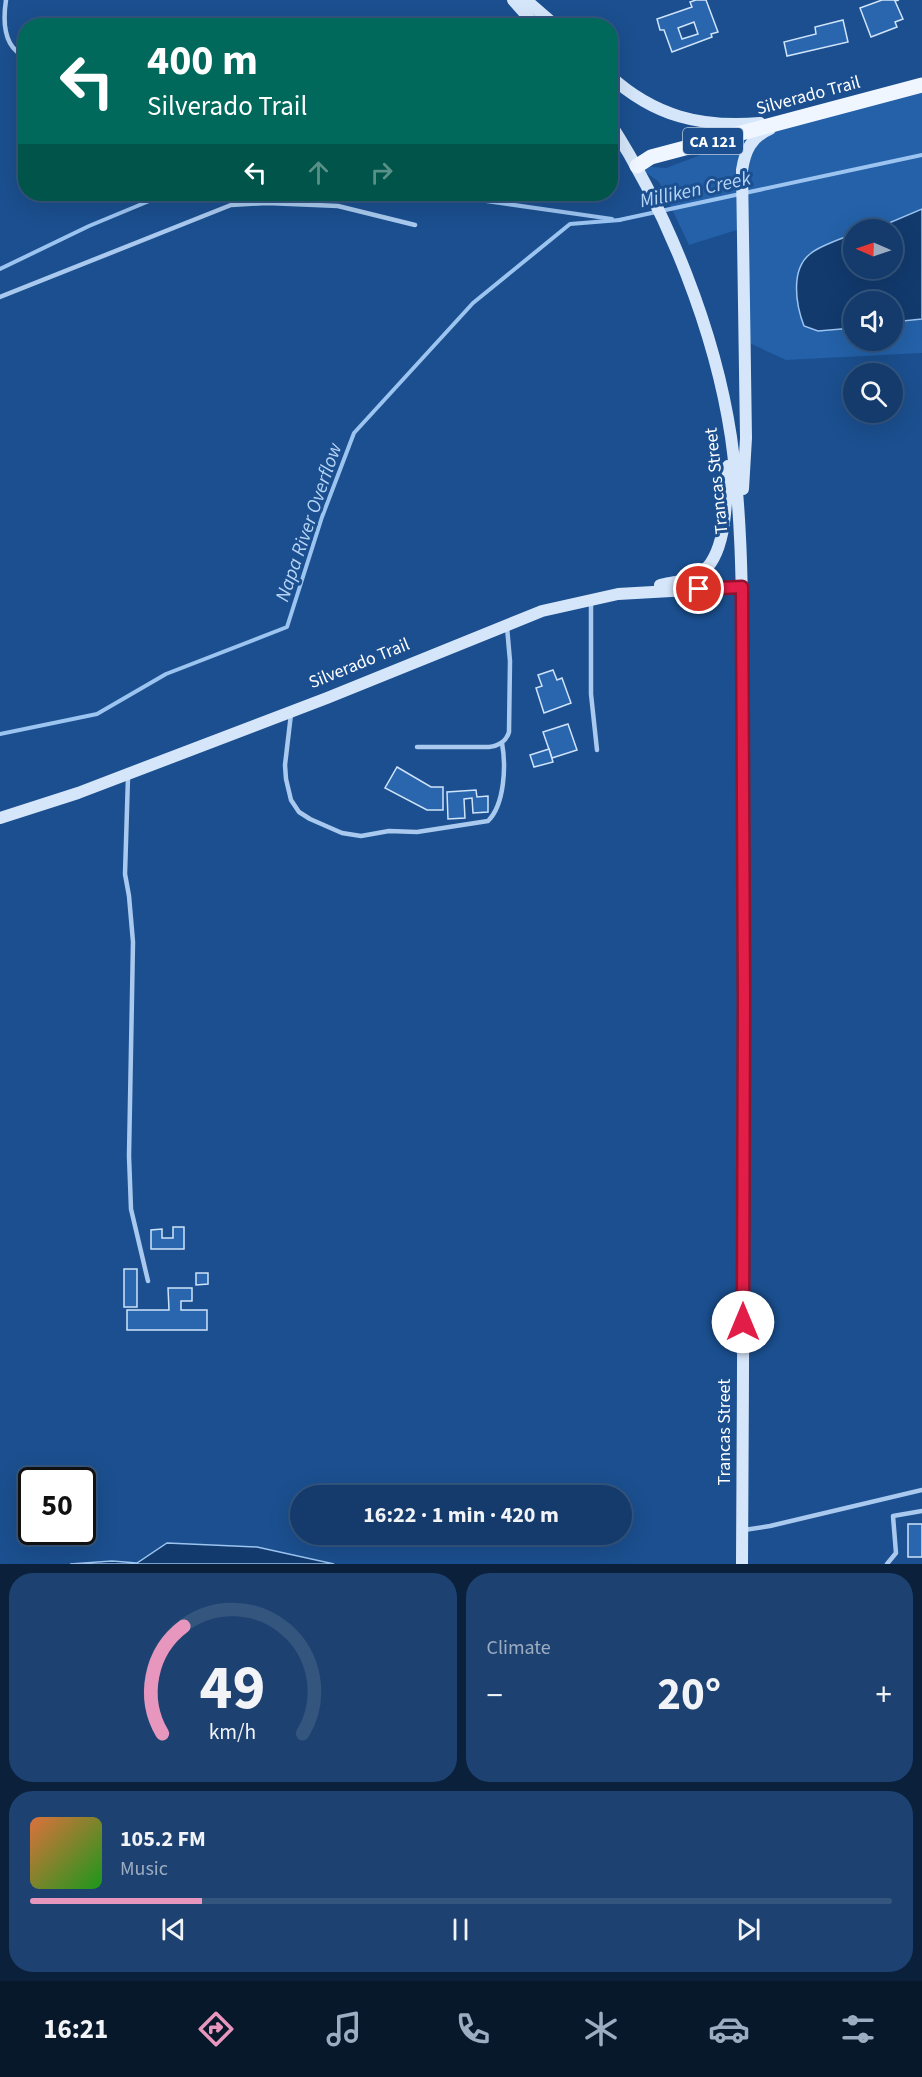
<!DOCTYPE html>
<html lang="en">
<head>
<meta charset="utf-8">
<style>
  :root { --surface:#143b6b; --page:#1d4271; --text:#f1f3f6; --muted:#9dadc1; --line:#33557e; --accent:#e797bd }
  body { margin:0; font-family:"Source Sans 3",sans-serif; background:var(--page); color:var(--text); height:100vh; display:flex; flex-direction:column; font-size:22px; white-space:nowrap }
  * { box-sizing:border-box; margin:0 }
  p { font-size:20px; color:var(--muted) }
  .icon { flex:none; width:33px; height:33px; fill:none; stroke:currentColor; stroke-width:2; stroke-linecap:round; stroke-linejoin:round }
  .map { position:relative; height:1564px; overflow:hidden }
  .sheet { display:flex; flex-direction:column; gap:9px; padding:9px; background:#0b203b; flex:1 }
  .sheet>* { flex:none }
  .hud { position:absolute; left:18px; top:18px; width:600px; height:183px; border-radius:24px; box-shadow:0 6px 24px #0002,0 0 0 2px var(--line); background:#00695c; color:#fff; overflow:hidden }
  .needle { width:39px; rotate:272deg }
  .controls { position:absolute; left:843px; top:219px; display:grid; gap:12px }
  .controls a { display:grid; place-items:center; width:60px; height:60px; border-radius:50%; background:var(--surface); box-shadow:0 6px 24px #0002,0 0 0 2px var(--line); font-size:30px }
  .speed { position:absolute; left:18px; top:1467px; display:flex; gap:12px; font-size:30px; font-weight:700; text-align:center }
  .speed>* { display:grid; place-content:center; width:78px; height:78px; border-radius:50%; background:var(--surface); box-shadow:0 6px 24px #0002,0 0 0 2px var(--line); line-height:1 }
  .speed .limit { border:3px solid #111; border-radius:9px; background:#fff; color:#111 }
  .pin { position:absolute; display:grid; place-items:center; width:51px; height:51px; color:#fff; margin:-26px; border:3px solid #fff; border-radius:50%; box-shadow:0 2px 6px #0007 }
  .me { position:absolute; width:66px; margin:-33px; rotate:0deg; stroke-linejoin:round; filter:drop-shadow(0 0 4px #0008) }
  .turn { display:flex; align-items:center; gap:21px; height:126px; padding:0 30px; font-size:27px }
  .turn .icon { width:78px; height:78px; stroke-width:2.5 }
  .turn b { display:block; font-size:42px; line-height:51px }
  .lanes { display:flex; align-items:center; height:57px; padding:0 30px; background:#0003; justify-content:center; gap:30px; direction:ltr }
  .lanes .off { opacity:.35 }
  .big { font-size:45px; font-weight:700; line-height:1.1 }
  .sheet .widget { flex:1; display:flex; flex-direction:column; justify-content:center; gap:9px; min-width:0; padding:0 21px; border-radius:24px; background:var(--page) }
  .sheet .dial { align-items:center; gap:0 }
  .dial svg { height:156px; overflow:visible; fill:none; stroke:var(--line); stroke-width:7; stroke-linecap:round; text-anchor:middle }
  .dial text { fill:var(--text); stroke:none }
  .song { display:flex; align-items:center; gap:18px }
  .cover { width:72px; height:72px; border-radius:9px; background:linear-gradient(135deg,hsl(20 70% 55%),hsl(120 70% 35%)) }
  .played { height:6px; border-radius:3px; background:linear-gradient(90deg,var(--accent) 20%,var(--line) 20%) }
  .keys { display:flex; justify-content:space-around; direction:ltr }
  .heat { display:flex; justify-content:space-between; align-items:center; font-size:33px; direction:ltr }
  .sheet .tiles { flex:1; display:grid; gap:9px; grid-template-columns:1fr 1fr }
  .widget:last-child { grid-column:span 2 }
  .trip { position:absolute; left:290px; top:1485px; width:342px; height:60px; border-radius:30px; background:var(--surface); box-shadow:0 6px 24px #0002,0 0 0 2px var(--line); font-weight:700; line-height:60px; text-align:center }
  .dock { display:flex; height:96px; justify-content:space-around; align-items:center; background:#08182b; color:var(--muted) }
  .dock .icon { width:42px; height:42px }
  .dock .active { color:var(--accent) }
  .dock b { font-size:27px; color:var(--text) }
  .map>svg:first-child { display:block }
  .green { fill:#2461a8 }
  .water { fill:#123a6d; stroke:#9cc4f0; stroke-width:1.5 }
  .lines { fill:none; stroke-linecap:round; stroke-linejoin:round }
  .stream { stroke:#9cc4f0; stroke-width:4 }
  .building { fill:#2a66ad; stroke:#cfe3fa; stroke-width:1.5; fill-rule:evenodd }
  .service { stroke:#a9c9ee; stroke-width:4.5 }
  .secondary { stroke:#d6e6fa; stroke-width:12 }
  .primary { stroke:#f0f6ff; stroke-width:15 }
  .route-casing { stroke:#92132f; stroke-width:15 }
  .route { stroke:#e11d48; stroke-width:10 }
  .labels { text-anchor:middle; stroke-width:6; stroke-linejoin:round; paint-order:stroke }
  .shield { fill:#1b4f8f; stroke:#bbcadd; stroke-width:1.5 }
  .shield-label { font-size:16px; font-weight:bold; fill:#fff }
  .street-label { font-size:18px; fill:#fff; stroke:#1b4f8f }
  .water-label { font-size:20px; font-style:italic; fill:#b5d3f5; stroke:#1b4f8f }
</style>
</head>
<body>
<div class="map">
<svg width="922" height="1564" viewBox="0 0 922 1564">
  <rect width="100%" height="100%" fill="#1b4f8f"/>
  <polygon class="green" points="922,85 922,209 882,226 854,230 853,234 809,254 799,314 804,326 818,331 853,328 854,340 892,340 893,322 922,319 922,353 786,360 745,341 743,228 689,245 659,182 637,166 666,168 791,121"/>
  <g class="water">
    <path d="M922 209V319L893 322 892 302H854L853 328 818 331 804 326C796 305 790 270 810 254 819 246 841 239 853 234L854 268H892V230L864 229 882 226Z"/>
    <polygon points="167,1543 257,1547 334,1564 70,1564 112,1561 137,1563"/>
  </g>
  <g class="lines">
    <g class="stream">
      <polyline points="437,194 612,219"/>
      <polyline points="619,220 922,155"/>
      <polyline points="0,269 89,226 166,194"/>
      <polyline points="0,734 97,714 166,674 287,627 322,517 354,433 473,303 570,224 620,220"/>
    </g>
  </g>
  <g class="building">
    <path d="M696 0H706L718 32 711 34 712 37 672 52 664 30H660L657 19 692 7 690 2ZM694 22 698 34 682 39 678 28Z"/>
    <polygon points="882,0 899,0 895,1 903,19 895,22 897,27 871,37 860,8"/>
    <polygon points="843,20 848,42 787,56 784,42 816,34 815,27"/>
    <polygon points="553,670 557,680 562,678 571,703 544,713 536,688 542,686 538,675"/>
    <polygon points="568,724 577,750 552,758 543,732"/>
    <polygon points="549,749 553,762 534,767 530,755"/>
    <polygon points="397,767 431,787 443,787 443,810 427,810 385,788"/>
    <polygon points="476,790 477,797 488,796 488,812 473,813 472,798 464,799 465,818 448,819 447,792"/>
    <polygon points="173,1227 184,1227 184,1249 151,1249 151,1230 162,1229 162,1238 173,1238"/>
    <rect x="124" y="1269" width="13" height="38"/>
    <polygon points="196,1273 208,1273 208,1284 196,1285"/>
    <polygon points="168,1288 192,1288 192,1301 181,1301 181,1310 207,1310 207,1330 127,1330 127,1310 169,1310"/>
    <rect x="908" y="1524" width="14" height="33"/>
  </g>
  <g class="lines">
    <g class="service">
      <path d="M6 0C3 20 3 48 26 57"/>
      <polyline points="0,297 231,205 267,203 338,206 415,225"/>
      <polyline points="591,602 591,694 597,750"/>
      <path d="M291 714 285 765 286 779 291 800 299 812 310 819 342 833 361 836 389 831 417 832 488 821C505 804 506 765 502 743"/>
      <path d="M417 747H489C499 746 506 742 509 732L510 661 507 627"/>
      <polyline points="128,777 125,874 129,896 133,942 129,1156 131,1209 148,1281"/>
      <polyline points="744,1530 770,1526 922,1490"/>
      <polyline points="887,1564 896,1553 893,1516 922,1511"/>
    </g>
    <g class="secondary">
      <polyline points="513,0 536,26"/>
      <polyline points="526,0 556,26"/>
      <path d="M610 76C654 116 701 128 760 123"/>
      <path d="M610 123C668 213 715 331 731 437 742 515 742 594 743 672 743 753 744 834 744 916 745 1132 743 1348 742 1564"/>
      <path d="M743 489 746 438 742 170C745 151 751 137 770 129"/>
      <path d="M660 585C673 582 690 581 701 573 728 554 726 496 728 466"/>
      <polyline points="0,818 78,793 327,698 542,611 618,594 742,587"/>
    </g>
    <polyline class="primary" points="637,166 651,157 922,85"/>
  </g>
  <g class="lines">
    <g class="route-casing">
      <polyline id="route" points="699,589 742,587 744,998 743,1322"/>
    </g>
    <use href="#route" class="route"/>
  </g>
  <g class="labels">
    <rect class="shield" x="683" y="128" width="60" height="26" rx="4.5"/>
    <g class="shield-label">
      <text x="713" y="147">CA 121</text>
    </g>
    <g class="street-label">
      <text transform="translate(808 95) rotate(-15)" y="6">Silverado Trail</text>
      <text transform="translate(716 481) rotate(-96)" y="6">Trancas Street</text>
      <text transform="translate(359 663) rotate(-22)" y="6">Silverado Trail</text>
      <text transform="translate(724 1432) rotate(-90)" y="6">Trancas Street</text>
    </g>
    <g class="water-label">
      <text transform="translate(695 189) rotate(-12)" y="7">Milliken Creek</text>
      <text transform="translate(308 522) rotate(-71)" y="7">Napa River Overflow</text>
    </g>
  </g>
</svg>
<div class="controls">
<a><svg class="needle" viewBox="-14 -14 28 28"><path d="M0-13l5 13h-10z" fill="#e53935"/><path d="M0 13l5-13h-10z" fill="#9dadc1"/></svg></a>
<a><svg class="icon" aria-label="sound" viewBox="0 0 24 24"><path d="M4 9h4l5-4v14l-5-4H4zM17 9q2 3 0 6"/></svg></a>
<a><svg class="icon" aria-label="search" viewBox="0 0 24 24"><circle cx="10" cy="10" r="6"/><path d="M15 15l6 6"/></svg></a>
</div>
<div class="speed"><div class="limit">50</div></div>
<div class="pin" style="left:699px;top:589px;background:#d93025"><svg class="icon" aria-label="arrive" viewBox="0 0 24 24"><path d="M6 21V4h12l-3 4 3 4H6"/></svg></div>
<svg class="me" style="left:743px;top:1322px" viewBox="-20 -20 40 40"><circle r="19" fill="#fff"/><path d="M0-13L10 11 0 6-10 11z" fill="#e11d48"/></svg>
<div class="trip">16:22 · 1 min · 420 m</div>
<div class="hud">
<div class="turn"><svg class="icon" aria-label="left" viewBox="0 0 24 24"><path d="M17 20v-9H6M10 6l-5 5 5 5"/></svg><div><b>400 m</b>Silverado Trail</div></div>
<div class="lanes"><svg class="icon" aria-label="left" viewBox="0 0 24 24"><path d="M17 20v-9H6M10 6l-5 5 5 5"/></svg><svg class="icon off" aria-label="ahead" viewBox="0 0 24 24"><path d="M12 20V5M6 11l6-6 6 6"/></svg><svg class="icon off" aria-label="right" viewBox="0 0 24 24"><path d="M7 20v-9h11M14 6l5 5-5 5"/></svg></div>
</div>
</div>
<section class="sheet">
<div class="tiles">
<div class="widget dial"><svg viewBox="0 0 100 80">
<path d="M14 69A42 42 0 1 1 86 69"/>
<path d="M14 69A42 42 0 0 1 25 14" stroke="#e797bd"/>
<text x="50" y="56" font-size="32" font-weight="700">49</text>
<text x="50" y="72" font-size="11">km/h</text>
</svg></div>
<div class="widget"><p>Climate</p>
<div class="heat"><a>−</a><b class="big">20°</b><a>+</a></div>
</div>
<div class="widget">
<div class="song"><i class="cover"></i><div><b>105.2 FM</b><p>Music</p></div></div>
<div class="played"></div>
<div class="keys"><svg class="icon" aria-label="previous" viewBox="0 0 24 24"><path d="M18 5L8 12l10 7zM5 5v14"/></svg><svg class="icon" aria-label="pause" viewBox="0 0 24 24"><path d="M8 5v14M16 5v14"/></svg><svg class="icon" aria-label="next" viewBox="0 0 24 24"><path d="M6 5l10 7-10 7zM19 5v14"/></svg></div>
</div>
</div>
</section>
<nav class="dock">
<b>16:21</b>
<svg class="icon active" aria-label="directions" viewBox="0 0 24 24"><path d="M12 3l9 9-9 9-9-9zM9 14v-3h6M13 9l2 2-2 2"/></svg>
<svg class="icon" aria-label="music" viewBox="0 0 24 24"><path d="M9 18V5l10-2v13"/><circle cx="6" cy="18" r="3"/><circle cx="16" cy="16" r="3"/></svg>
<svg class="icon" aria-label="phone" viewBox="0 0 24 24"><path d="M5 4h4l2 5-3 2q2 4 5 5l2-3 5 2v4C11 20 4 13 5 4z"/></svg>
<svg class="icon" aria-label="climate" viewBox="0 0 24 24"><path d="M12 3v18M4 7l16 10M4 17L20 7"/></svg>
<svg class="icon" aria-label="car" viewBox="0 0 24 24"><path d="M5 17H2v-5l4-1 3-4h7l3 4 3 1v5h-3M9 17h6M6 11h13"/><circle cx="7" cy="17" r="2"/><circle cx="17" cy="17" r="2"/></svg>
<svg class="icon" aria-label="filters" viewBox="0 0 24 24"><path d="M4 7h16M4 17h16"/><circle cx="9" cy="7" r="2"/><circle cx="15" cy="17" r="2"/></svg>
</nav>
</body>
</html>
